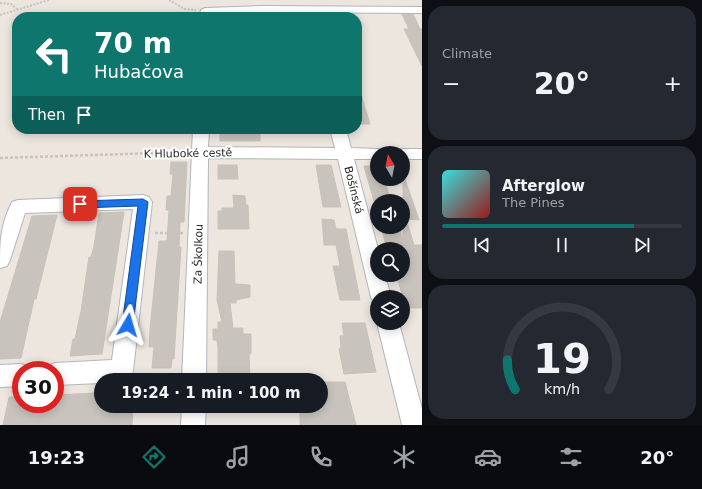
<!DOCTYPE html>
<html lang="en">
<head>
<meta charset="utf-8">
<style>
  :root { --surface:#171b24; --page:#242831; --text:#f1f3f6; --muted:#9ea1a6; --line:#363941; --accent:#0f766e }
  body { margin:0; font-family:"DejaVu Sans",sans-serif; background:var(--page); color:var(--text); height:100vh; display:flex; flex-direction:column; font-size:15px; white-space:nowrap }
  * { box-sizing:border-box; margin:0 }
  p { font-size:13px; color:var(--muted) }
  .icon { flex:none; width:22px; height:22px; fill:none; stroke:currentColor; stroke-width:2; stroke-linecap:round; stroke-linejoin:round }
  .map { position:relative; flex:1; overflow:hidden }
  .details { display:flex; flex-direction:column; gap:6px; padding:6px; background:#0d0f14; width:280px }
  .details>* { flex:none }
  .hud { position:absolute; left:12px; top:12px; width:350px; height:122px; border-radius:16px; box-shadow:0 2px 10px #0003; background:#0f766e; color:#fff; overflow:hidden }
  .needle { width:26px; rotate:350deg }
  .fabs { position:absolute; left:370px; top:146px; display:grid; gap:8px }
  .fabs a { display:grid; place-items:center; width:40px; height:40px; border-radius:50%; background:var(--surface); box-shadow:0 2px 10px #0003; font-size:20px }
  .speed { position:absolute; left:12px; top:361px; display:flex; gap:8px; font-size:20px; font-weight:700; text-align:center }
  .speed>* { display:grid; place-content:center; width:52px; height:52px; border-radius:50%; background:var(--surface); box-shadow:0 2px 10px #0003; line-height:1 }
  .speed .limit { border:6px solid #d22; background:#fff; color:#111 }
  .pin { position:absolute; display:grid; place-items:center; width:34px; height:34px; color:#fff; margin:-17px; border-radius:8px; box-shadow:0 2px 6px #0006 }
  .me { position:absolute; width:44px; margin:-22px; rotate:7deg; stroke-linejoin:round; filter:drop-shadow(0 0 3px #0008) }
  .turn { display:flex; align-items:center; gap:14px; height:84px; padding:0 16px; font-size:18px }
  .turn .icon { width:52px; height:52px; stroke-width:2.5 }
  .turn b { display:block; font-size:28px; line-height:34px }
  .then { display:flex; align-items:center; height:38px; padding:0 16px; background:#0003; gap:8px; font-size:15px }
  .big { font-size:30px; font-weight:800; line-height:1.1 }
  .details .tile { flex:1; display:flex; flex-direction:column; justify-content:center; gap:6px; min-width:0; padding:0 14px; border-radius:16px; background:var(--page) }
  .details .dial { align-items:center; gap:0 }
  .dial svg { height:104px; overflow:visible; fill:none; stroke:var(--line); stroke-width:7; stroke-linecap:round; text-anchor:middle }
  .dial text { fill:var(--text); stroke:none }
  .song { display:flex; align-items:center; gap:12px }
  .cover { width:48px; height:48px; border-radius:6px; background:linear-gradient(135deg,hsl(180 70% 55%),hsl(0 70% 35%)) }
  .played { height:4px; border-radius:2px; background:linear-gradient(90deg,var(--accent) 80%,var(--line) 80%) }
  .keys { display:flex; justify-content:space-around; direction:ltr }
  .heat { display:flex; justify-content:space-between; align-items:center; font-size:22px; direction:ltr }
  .trip { position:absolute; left:94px; top:373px; width:234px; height:40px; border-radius:20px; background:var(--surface); box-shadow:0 2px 10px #0003; font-weight:800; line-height:40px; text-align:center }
  .tabs { display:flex; height:64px; justify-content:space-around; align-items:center; background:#090b0e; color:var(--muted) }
  .tabs .icon { width:28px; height:28px }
  .tabs .selected { color:var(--accent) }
  .tabs b { font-size:18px; color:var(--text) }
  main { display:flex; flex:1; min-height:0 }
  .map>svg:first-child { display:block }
  .building { fill:#c8c4bd; stroke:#c7c2b8 }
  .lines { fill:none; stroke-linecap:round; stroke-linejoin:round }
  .minor-casing { stroke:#b2b5bd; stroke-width:2 }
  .path-far2 { stroke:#c4c4c4; stroke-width:2; stroke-dasharray:2 1.5; stroke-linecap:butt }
  .path-far1 { stroke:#c4c4c4; stroke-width:2.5; stroke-dasharray:3 2; stroke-linecap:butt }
  .path { stroke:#c4c4c4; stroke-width:3; stroke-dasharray:3.5 2.5; stroke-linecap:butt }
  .minor { fill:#fff; fill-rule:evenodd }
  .route { fill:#1a73e8; stroke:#114b97 }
  .labels { text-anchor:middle; stroke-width:4; stroke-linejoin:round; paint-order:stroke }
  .street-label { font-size:11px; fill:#2b2b2b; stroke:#fff }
</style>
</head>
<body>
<main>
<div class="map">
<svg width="422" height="425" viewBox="0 0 422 425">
  <rect width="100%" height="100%" fill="#ece6df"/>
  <g class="building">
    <polygon points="402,14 413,14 420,29 422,29 422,66 404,29 409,29"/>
    <polygon points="357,91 360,91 370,124 357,124"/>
    <rect x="220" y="129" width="40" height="12"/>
    <polygon points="171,162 187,162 184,222 180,222 179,247 181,247 174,359 172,359 171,368 152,368 154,347 149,347 150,329 159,241 167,241 169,210 166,210 167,196 171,196 173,174 170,174"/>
    <polygon points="218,165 237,165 238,179 218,179"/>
    <polygon points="316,165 331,165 341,207 323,207"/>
    <polygon points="364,166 377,166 377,179 384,179 390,198 377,198 377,201 374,201"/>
    <polygon points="403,179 405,179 419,220 406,219 414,245 422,245 422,308 406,308 398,280 403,280 403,249 387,249 381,227 399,227 403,242"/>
    <polygon points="233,195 245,196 246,205 248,205 249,229 218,229 218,211 222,211 222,208 234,208"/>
    <polygon points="124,212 102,354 70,356 73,339 75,339 81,311 89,257 91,257 94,246 99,213"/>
    <polygon points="57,215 36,299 34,299 31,313 21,358 0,359 0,322 32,216"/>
    <polygon points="322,219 334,220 336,229 346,229 360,300 340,300 333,266 340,266 336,245 324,245"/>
    <polygon points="219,251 234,251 235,284 250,285 250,297 236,300 236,303 230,303 233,328 243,328 243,334 251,334 251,354 249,353 250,380 218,380 218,348 217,340 213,340 213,329 218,329 218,322 222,322 217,300"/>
    <polygon points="342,323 365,323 376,372 344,374 339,349 341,348 340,336 344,336"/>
    <polygon points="321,382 345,382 356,425 300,425 300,406 321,406 321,393 323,393"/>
    <polygon points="97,393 101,393 101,406 133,406 132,425 3,425 9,397 21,397 21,404 55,404 55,395"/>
  </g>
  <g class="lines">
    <g class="minor-casing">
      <g id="minor">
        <polygon points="261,6 422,7 422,13 261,12 199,17 201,10 205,8"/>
        <polygon points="193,129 209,129 208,147 335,148 330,129 346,129 351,148 377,149 383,150 384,153 377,153 377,159 354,159 378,249 377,249 377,275 385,275 391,297 377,297 377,305 374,303 371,297 338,159 208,158 206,380 182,380"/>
        <polygon points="403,149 422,149 422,159 403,159 403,153 396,153 397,150"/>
        <path d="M143 195 149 197 152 202 133 371 130 379 101 380V383L55 385V370H45L47 366 55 363 112 360 133 209 25 213 10 260 7 266 0 268C0 242 0 226 12 202L18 200Z"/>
        <polygon points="377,323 399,323 422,409 422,425 402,425"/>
        <polygon points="21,364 29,367 30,370 21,370 21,386 0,387 0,365"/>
        <polygon points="182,406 206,406 205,425 181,425"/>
      </g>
    </g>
    <g class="path-far2">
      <polyline points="169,0 185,9 196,10"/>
      <polyline points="0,3 11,4 17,9"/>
      <polyline points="0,15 49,0"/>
    </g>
    <g class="path-far1">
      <polyline points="0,158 187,152"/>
      <polyline points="155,233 184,233"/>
    </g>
    <polyline class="path" points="137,376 176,379"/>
    <use href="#minor" class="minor"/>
  </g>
  <polygon class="route" points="143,199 148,202 133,325 132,328 128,330 124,328 122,325 138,206 80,208 76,204 80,201"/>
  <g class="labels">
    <g class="street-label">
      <text transform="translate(188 153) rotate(-1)" y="4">K Hluboké cestě</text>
      <text transform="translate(354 190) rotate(76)" y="4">Bošínská</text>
      <text transform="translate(198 254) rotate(-89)" y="4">Za Školkou</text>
    </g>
  </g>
</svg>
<div class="fabs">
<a><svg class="needle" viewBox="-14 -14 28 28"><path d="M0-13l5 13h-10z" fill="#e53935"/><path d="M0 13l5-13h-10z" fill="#9ea1a6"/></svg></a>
<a><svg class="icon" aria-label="sound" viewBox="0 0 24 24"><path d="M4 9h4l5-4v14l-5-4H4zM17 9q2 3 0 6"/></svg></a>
<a><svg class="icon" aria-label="search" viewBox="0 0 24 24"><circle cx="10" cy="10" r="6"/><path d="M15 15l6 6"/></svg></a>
<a><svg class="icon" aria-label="layers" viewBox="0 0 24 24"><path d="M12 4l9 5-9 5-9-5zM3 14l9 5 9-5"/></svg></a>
</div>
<div class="speed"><div class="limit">30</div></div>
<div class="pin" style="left:80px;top:204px;background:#d93025"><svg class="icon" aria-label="arrive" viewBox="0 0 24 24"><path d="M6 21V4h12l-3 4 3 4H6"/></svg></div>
<svg class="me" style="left:128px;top:325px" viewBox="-20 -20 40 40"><path d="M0-17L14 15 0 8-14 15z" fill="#1a73e8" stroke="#fff" stroke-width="4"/></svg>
<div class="trip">19:24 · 1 min · 100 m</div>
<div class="hud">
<div class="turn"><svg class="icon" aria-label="left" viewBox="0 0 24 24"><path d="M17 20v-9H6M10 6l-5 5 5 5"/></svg><div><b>70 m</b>Hubačova</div></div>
<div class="then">Then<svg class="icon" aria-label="arrive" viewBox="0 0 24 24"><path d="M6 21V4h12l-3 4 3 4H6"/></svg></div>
</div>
</div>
<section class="details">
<div class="tile"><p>Climate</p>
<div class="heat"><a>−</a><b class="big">20°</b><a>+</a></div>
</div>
<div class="tile">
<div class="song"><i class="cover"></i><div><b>Afterglow</b><p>The Pines</p></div></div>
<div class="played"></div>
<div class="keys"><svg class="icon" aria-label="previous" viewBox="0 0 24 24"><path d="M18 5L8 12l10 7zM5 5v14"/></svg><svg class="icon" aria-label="pause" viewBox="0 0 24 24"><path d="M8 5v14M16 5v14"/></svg><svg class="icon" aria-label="next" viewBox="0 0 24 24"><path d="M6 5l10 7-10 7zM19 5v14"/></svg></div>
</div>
<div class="tile dial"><svg viewBox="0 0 100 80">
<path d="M14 69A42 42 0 1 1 86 69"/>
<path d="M14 69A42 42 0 0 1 8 46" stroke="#0f766e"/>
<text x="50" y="56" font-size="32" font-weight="700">19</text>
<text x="50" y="72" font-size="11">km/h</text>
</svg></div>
</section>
</main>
<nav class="tabs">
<b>19:23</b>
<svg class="icon selected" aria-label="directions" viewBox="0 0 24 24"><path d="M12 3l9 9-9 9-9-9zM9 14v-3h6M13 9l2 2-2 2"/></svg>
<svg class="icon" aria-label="music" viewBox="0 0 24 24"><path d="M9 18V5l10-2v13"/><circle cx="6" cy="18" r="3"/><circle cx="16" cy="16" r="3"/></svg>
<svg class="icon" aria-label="phone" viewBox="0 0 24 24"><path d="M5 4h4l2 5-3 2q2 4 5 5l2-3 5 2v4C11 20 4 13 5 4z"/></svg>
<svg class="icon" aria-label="climate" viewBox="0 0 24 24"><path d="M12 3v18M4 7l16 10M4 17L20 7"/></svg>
<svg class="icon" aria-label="car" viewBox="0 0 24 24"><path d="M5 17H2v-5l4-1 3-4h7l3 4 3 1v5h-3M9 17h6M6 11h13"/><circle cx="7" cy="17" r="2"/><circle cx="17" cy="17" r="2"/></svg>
<svg class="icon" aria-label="filters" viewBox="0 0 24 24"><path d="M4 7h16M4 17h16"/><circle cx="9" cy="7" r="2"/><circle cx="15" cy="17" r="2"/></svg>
<b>20°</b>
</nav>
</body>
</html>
